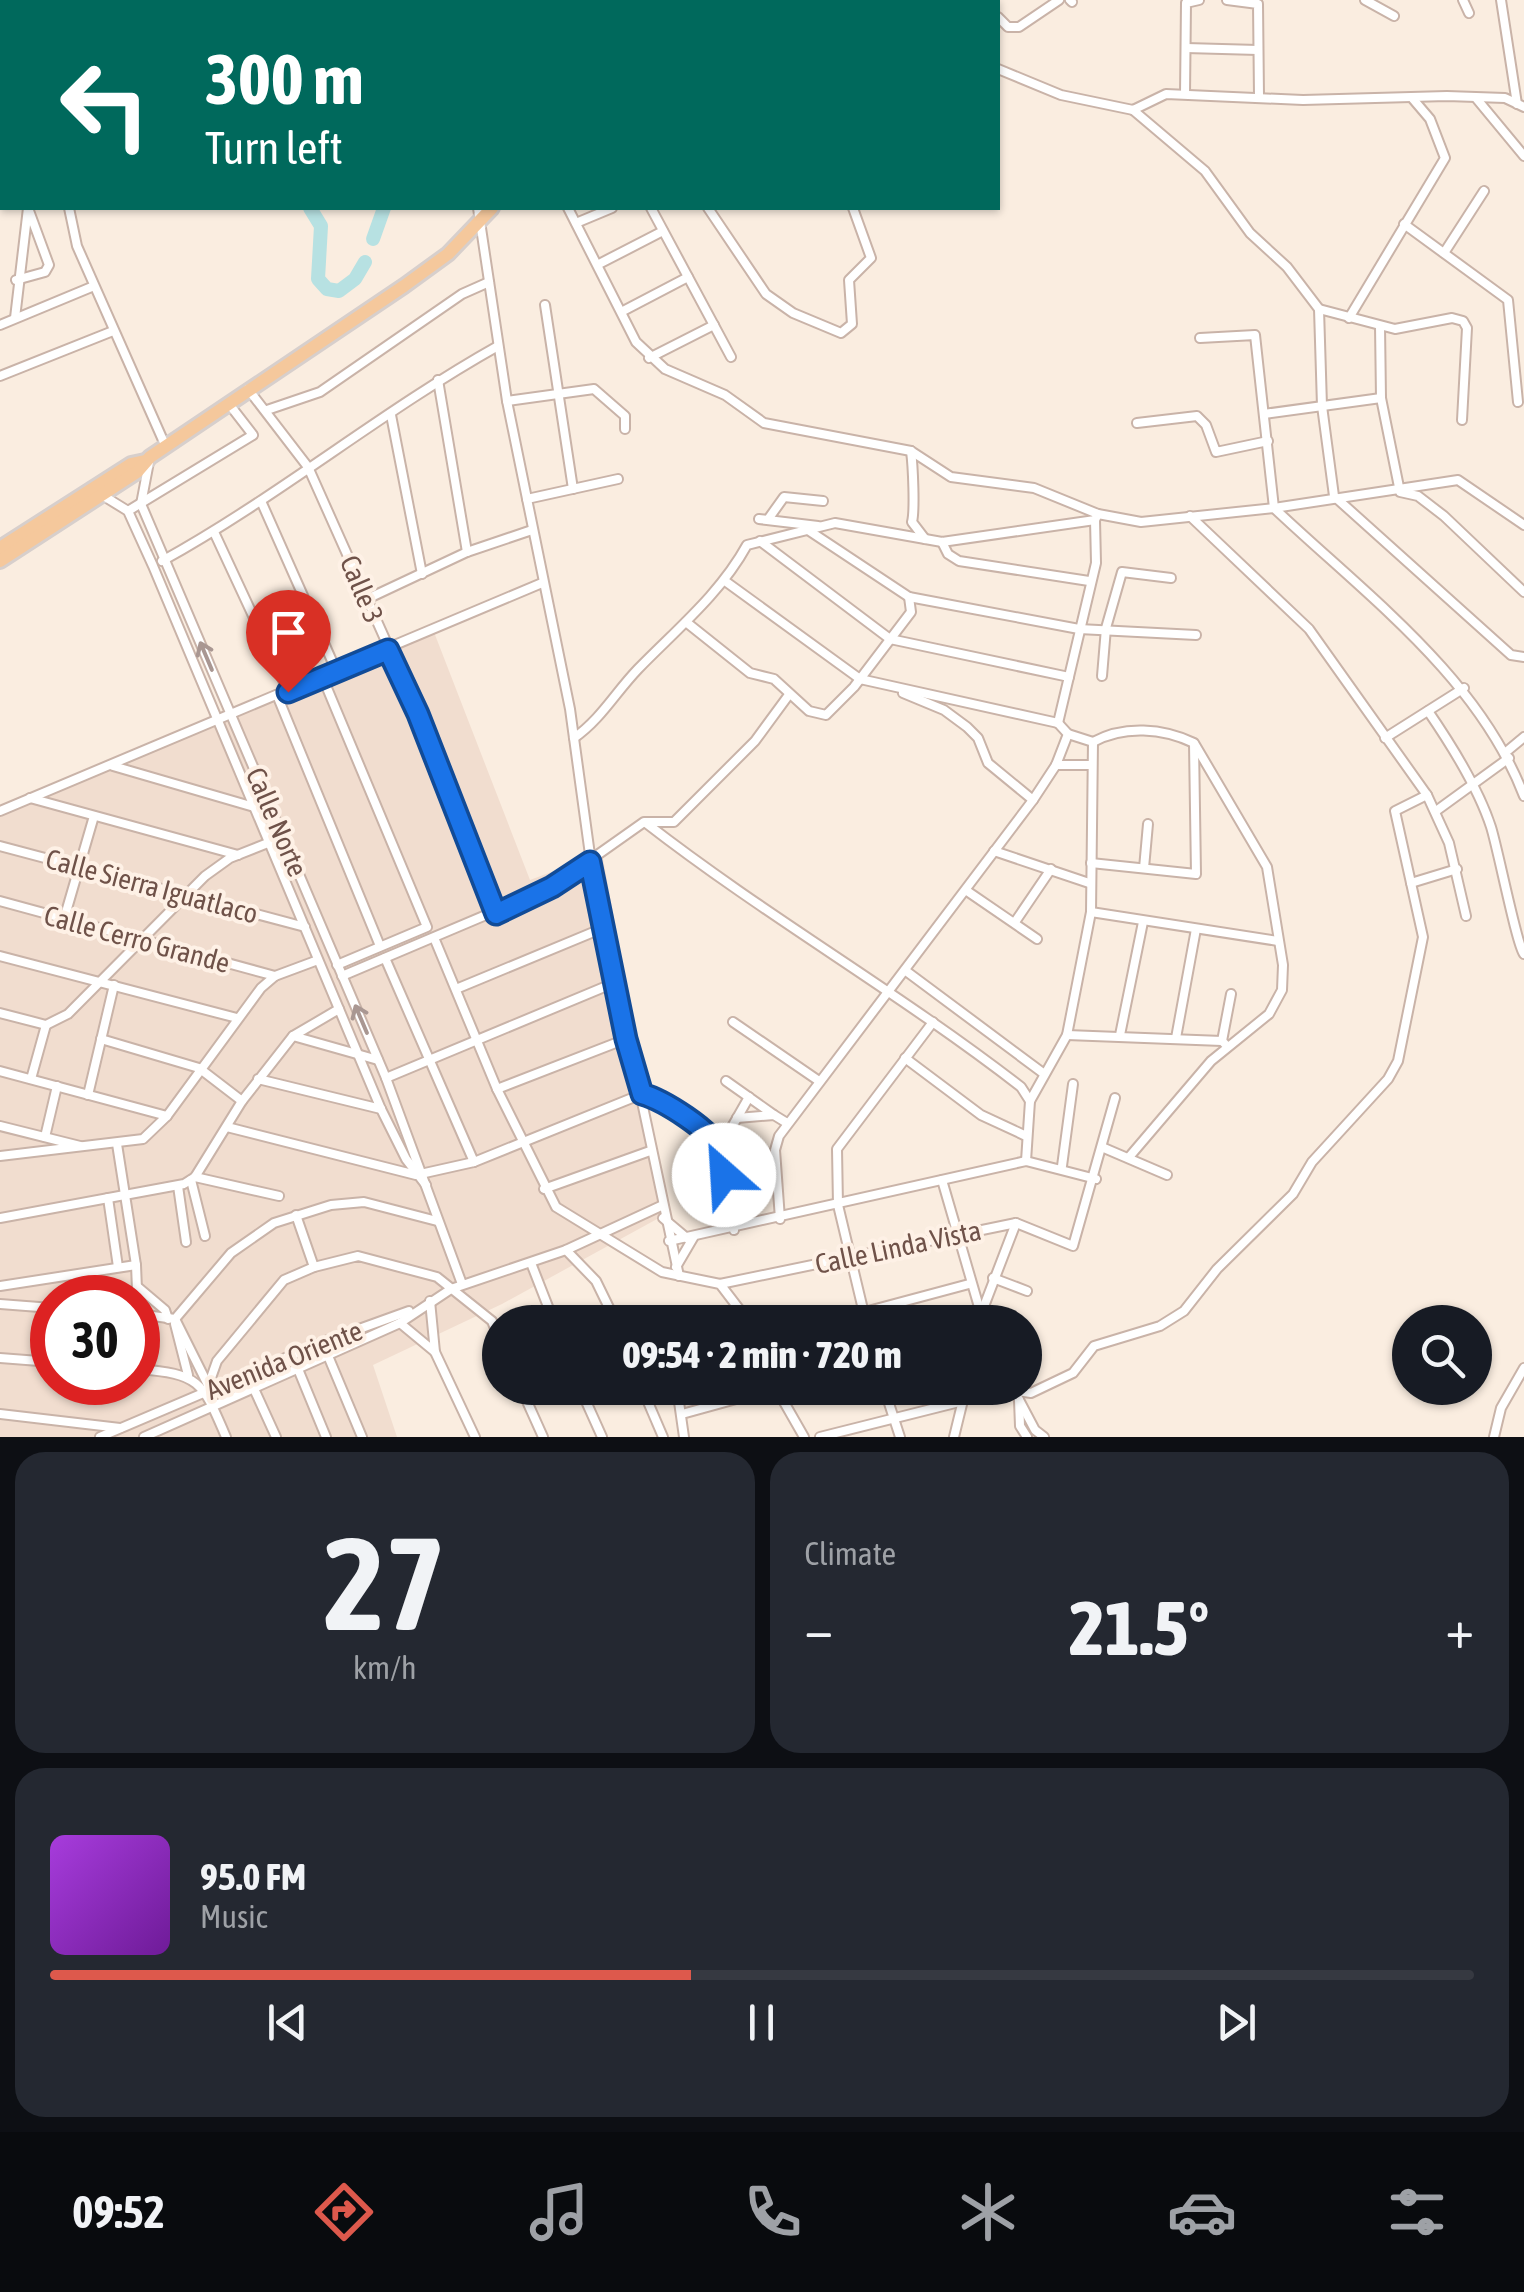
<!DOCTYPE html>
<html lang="en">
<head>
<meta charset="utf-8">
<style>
  :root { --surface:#171b24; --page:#242831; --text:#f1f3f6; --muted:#9ea1a6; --line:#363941; --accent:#dd594c }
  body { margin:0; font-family:"Asap Condensed",sans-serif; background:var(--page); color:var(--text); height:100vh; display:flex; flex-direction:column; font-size:38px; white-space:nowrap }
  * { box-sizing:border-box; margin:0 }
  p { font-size:32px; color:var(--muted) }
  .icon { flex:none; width:55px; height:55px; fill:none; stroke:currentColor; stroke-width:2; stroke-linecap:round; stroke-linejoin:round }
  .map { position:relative; height:1437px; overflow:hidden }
  .side { display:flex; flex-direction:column; gap:15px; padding:15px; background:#0d0f14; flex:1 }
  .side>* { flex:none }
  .guide { position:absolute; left:0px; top:0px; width:1000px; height:210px; box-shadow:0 2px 8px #0004; background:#00695c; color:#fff; overflow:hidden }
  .controls { position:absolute; left:1392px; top:1305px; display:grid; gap:20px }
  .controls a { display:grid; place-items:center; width:100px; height:100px; border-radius:50%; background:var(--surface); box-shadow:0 2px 8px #0004; font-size:50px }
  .speed { position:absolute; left:30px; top:1275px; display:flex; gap:20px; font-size:50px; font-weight:700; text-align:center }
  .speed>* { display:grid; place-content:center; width:130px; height:130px; border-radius:50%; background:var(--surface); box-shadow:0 2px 8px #0004; line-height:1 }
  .speed .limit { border:15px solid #d22; background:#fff; color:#111 }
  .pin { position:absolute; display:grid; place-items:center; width:85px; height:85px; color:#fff; margin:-102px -42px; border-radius:50% 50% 50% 0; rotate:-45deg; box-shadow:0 0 10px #0007 }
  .pin .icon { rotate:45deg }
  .me { position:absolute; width:110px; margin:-55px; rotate:334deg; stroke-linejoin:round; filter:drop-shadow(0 0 8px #0008) }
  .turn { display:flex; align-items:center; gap:35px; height:210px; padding:0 40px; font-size:45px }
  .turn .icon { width:130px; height:130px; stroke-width:2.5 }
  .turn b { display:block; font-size:70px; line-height:85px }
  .big { font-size:75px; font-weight:800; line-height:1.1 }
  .side .tile { flex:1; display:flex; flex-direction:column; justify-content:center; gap:15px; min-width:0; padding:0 35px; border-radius:30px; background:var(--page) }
  .side .dial { align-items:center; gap:0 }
  .dial b { font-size:130px; line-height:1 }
  .song { display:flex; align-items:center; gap:30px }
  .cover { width:120px; height:120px; border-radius:15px; background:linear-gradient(135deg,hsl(280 70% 55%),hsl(280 70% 35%)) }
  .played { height:10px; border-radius:5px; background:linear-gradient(90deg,var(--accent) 45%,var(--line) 45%) }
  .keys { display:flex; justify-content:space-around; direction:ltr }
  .heat { display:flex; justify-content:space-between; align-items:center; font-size:55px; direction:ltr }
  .side .tiles { flex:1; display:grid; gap:15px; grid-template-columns:1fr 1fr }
  .tile:last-child { grid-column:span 2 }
  .trip { position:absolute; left:482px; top:1305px; width:560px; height:100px; border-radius:50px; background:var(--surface); box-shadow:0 2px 8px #0004; font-weight:800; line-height:100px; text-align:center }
  .menu { display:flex; height:160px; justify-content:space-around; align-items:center; background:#090b0e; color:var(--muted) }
  .menu .icon { width:70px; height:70px }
  .menu .selected { color:var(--accent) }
  .menu b { font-size:45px; color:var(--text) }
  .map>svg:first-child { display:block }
  .residential { fill:#f1ddcf; fill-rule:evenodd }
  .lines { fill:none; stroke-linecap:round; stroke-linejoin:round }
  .river { stroke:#b7e1e2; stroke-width:14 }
  .minor-casing { stroke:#c9b3a8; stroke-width:12 }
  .primary-casing { stroke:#d7cfcc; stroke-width:18 }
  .minor { stroke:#fff; stroke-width:8 }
  .primary { stroke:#f5c89c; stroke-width:12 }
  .oneway { stroke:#a99792 }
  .route-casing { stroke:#114b97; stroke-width:25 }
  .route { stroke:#1a73e8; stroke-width:18 }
  .labels { text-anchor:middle; stroke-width:8; stroke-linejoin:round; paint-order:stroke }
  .street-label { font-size:28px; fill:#6f5249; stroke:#fef1e6 }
</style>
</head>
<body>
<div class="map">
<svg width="1524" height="1437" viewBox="0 0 1524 1437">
  <rect width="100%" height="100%" fill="#faede0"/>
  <path class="residential" d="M432 627 530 880 602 853 668 1213 502 1304 373 1365 397 1437H0V806ZM52 1298H138V1382H52Z"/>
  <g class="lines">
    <g class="river">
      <polyline points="594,2 596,0"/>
      <polyline points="0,96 2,95"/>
      <polyline points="310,208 321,226 318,279 327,289 339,291 355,279 365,262"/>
      <polyline points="373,239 384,208"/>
    </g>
    <g class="minor-casing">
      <g id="minor">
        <polyline points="3,0 4,2"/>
        <polyline points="507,0 537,0"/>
        <polyline points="871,0 876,2"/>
        <polyline points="978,0 981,2"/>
        <polyline points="1070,0 1072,2"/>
        <polyline points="1227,0 1258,4 1259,96"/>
        <polyline points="1365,0 1394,16"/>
        <polyline points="1463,0 1469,13"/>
        <polyline points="1501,0 1517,104"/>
        <polyline points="98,2 112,0"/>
        <polyline points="270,2 283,0"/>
        <polyline points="443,2 444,0"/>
        <polyline points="998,17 1008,27 1019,27 1059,0"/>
        <polyline points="0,37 2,37"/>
        <polyline points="1186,48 1258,50"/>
        <polyline points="998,69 1061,95 1133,110 1166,94 1303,100 1447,96 1505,98 1524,107"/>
        <polyline points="1185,94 1186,3 1199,0"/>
        <polyline points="1476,98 1524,156"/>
        <polyline points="1133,110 1205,171 1250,233 1287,267 1319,309 1322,406 1334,496 1511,655 1524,657"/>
        <polyline points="69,208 77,246 166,447"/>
        <polyline points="478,208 507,401 570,709 591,862 679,1276"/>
        <polyline points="568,208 636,342 665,369 725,395 764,423 911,451 951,477 1034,488 1098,514 1141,522 1274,508 1458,480 1524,525"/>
        <polyline points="651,208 731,357"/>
        <polyline points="708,208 766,294 793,313 841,333 852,324 849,280 871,258 853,208"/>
        <polyline points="576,223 612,208"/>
        <polyline points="1404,224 1508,300 1518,402"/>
        <polyline points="1444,253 1484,191"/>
        <polyline points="599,264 663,231"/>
        <polyline points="16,280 45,272 49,265 28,208"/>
        <polyline points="545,305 573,489"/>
        <polyline points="1319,309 1395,329 1452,318 1463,321 1467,328 1462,420"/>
        <polyline points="623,311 688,277"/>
        <polyline points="15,318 28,208"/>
        <polyline points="1349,318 1445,158 1430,119 1413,99"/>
        <polyline points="0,325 94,286"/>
        <polyline points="1380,326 1381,398 1400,492 1418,496 1444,516 1524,592"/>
        <path d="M1200 338 1255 335 1274 508C1366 595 1478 676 1524 796"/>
        <polyline points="649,358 714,325"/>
        <polyline points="0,376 113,331"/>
        <polyline points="438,380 467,552"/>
        <polyline points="248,389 308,467 418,713 496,914"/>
        <polyline points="507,401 594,389 625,416 625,429"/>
        <polyline points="267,410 320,392 462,294 489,282"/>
        <polyline points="1264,414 1381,398"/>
        <polyline points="391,415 422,574"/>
        <polyline points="1137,423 1197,416 1206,425 1216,452 1268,441"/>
        <path d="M911 451C913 466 915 510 912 522L925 539"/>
        <polyline points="149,462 141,504 386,1078 462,1284"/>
        <polyline points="102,495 128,511 153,566 381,1109 406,1159 426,1185"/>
        <polyline points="527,499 618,479"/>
        <polyline points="261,501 336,670"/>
        <polyline points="128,511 253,435 229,404"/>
        <polyline points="1190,516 1309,629 1427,795 1449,843 1466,916"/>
        <polyline points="769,518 784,497 823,501"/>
        <polyline points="759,519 818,526"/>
        <polyline points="808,530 909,597 1079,629 1196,635"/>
        <polyline points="214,532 288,691"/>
        <polyline points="760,541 890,639 1069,677"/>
        <polyline points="942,542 948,554 959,561 1089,581"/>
        <path d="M162 561C278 497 382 411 498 346"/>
        <polyline points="725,581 860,679 1058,723"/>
        <polyline points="367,599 467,552 532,530"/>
        <polyline points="686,622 750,673 774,679 809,711 826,715 854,687 911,612 909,597"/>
        <polyline points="322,676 427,927 337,965"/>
        <polyline points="1102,676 1106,628 1122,572 1171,578"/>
        <polyline points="903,693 944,710 967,727 978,738 988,763 1033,800"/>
        <polyline points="277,695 380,946"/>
        <path d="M1428 711C1452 746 1478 787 1491 827 1498 849 1517 946 1524 954"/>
        <polyline points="1058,723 1096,563 1095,520"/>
        <polyline points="1068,734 1093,742"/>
        <path d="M574 738C601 719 615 693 638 669 677 629 720 594 747 545L835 523 942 542 1095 520 1098 514"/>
        <polyline points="1385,738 1464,688"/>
        <path d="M1093 742C1124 725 1163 728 1194 743L1267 867 1283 965 1282 990 1269 1014 1211 1061 1130 1156"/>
        <polyline points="1506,752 1524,737"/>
        <polyline points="1056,765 1092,765"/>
        <polyline points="113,766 254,807"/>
        <polyline points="30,798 238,855"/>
        <polyline points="0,811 542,583"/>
        <polyline points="1436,811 1509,758"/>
        <path d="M646 823C767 917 900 993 1021 1087L1030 1101"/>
        <polyline points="0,846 305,927"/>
        <polyline points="994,851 1089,883"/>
        <polyline points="1091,863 1196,874 1194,744"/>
        <polyline points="1144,868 1148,824"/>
        <polyline points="1411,883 1457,869"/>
        <polyline points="967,891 1037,939"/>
        <polyline points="0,901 275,976"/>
        <polyline points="1091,912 1278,941"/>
        <polyline points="64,919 94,816"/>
        <polyline points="1015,922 1051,869"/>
        <polyline points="435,940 497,1089 556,1207 662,1272 720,1284 749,1322"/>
        <polyline points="0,956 237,1018"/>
        <polyline points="385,958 474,1162"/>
        <polyline points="906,971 1043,1073"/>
        <polyline points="342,976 552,887 644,822 674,822 755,741 788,696"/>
        <polyline points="456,989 596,931 603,923"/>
        <polyline points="0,1013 46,1025"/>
        <polyline points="733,1022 819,1081"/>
        <polyline points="46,1025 68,1014 205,876 230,858 283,837"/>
        <polyline points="1067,1035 1222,1041 1227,1046"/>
        <polyline points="1120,1035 1143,922"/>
        <polyline points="293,1036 378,1060"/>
        <polyline points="1176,1038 1196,929"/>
        <polyline points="101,1039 199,1068 242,1101"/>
        <polyline points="1222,1041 1231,994"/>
        <polyline points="905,1058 981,1115 1024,1135"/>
        <polyline points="0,1071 167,1116"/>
        <polyline points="386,1078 614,983"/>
        <polyline points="31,1079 46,1025"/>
        <polyline points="258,1079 381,1109"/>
        <polyline points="726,1081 774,1115"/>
        <polyline points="497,1089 626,1039"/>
        <polyline points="88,1095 114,985"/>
        <polyline points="737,1118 774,1115 787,1123"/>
        <polyline points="0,1126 80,1146"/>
        <polyline points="227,1127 416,1175 474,1162 642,1094 676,1110 720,1148"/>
        <polyline points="45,1137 57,1086"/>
        <polyline points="117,1144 136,1265 138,1314"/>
        <polyline points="1104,1148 1167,1175"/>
        <polyline points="0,1156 143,1139 167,1116 261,988 275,976 318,960"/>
        <polyline points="1026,1161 1030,1101 1067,1035 1091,912 1093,742"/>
        <polyline points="1062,1166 1073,1084"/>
        <polyline points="195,1177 279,1196"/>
        <polyline points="191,1180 205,1236"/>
        <polyline points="942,1180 981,1314"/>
        <polyline points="178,1186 186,1242"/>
        <polyline points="544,1189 650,1151"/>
        <polyline points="108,1198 118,1267"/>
        <polyline points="296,1215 314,1267"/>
        <polyline points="0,1218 184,1184 195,1177 242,1101 293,1036 339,1009"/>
        <polyline points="663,1218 688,1239"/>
        <polyline points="780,1219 775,1150 779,1136 1033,800 1056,765 1068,734 1058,723"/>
        <polyline points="734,1230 720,1148 749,1097"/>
        <polyline points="669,1241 1026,1161 1096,1179"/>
        <polyline points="566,1250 596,1281 616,1322"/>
        <polyline points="531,1263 554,1322"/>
        <polyline points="676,1267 693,1238"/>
        <polyline points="993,1278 1027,1291"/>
        <polyline points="720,1284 1016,1223 1073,1246 1115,1098"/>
        <polyline points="0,1286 136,1265"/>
        <polyline points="139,1288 165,1310 168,1319"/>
        <polyline points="430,1301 435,1352 475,1437"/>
        <polyline points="0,1304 52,1308"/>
        <polyline points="138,1314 175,1319 231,1253 274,1223 331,1205 364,1202 437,1221"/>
        <polyline points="175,1319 208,1385"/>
        <polyline points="827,1322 969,1284"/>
        <polyline points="866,1322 838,1205 837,1149 933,1022"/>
        <polyline points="978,1322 1016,1223"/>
        <polyline points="400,1323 435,1352"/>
        <polyline points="175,1324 188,1375"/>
        <polyline points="326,1351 362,1437"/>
        <polyline points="0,1358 52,1362"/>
        <path d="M138 1369C200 1374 202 1381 226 1437"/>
        <polyline points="298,1369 326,1437"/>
        <polyline points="521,1388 543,1437"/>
        <polyline points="580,1388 602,1437"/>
        <polyline points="642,1388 663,1437"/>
        <polyline points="677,1388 684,1437"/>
        <polyline points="776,1388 804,1437"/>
        <polyline points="884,1388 900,1437"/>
        <polyline points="995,1388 1031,1393 1073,1373 1094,1346 1160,1326 1184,1311 1217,1269 1293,1194 1312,1162 1388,1079 1398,1061 1423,937 1395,811 1427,795"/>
        <polyline points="255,1391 276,1437"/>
        <polyline points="206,1392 217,1361 284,1280 314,1267 358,1256 437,1277 492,1321 500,1341"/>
        <polyline points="1016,1394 1035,1430 1044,1437"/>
        <polyline points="1019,1400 1020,1426 1027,1437"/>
        <polyline points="528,1401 560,1388"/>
        <polyline points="0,1414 120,1428"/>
        <polyline points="682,1414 776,1388"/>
        <polyline points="100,1437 323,1342 409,1311"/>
        <polyline points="144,1437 400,1323 451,1289 566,1250 661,1206"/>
        <polyline points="820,1437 963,1401"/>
        <polyline points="954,1437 966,1388"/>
        <polyline points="1494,1437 1501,1408 1524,1368"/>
      </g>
    </g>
    <g class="primary-casing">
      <g id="primary">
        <polyline points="704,2 707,0"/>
        <polyline points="0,548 131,464 145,461"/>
        <polyline points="0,561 137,472 150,457 404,286 448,254 492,208"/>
      </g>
    </g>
    <use href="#minor" class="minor"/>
    <use href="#primary" class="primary"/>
  </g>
  <defs><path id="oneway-shaft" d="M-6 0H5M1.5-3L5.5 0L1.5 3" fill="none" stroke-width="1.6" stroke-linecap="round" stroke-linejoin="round" transform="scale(2.5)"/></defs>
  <g class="oneway">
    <use href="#oneway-shaft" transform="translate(206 656) rotate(-113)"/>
    <use href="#oneway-shaft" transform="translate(361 1019) rotate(-113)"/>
  </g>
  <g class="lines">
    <g class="route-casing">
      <path id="route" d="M288 692 388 650 418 714 496 914 552 887 590 862 626 1039 642 1094C663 1100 712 1130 720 1151 723 1158 723 1167 724 1175"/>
    </g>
    <use href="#route" class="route"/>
  </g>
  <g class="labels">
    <g class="street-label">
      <text transform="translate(362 589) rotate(67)" y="10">Calle 3</text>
      <text transform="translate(277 822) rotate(67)" y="10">Calle Norte</text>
      <text transform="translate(152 886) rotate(15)" y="10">Calle Sierra Iguatlaco</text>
      <text transform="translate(137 939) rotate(15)" y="10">Calle Cerro Grande</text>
      <text transform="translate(898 1247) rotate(-12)" y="10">Calle Linda Vista</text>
      <text transform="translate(284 1360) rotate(-22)" y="10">Avenida Oriente</text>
    </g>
  </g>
</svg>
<div class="controls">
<a><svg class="icon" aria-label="search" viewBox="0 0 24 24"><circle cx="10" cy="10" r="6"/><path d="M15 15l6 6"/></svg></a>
</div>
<div class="speed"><div class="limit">30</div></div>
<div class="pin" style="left:288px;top:692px;background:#d93025"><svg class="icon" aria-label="arrive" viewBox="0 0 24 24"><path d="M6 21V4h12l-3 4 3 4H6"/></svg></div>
<svg class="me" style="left:724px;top:1175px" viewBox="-20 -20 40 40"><circle r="19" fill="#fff"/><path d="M0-13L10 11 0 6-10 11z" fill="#1a73e8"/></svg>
<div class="trip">09:54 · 2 min · 720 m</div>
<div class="guide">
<div class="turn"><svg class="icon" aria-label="left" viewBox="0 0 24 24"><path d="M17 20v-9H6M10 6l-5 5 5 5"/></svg><div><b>300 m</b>Turn left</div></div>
</div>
</div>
<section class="side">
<div class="tiles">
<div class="tile dial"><b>27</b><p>km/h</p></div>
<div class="tile"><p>Climate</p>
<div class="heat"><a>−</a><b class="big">21.5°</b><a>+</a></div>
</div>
<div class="tile">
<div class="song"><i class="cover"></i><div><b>95.0 FM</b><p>Music</p></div></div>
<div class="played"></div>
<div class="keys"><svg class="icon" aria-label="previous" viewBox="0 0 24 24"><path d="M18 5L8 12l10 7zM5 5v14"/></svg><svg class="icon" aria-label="pause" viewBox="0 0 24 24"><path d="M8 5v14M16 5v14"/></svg><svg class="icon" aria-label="next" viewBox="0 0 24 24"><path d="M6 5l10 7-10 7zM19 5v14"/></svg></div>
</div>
</div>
</section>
<nav class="menu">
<b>09:52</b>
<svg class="icon selected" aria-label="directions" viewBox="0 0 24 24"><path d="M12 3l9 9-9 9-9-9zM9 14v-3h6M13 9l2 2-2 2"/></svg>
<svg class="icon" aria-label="music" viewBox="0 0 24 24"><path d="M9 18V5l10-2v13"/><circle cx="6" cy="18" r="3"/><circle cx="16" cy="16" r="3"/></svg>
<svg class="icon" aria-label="phone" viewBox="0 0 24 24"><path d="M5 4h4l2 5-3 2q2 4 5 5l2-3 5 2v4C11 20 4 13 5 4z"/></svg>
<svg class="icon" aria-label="climate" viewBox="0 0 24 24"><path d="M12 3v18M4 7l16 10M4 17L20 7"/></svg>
<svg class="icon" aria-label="car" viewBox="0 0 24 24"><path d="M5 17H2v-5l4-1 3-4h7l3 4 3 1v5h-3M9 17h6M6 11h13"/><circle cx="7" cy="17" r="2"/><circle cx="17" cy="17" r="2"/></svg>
<svg class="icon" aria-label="filters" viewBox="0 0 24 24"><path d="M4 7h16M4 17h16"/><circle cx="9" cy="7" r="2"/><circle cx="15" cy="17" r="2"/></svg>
</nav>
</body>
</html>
